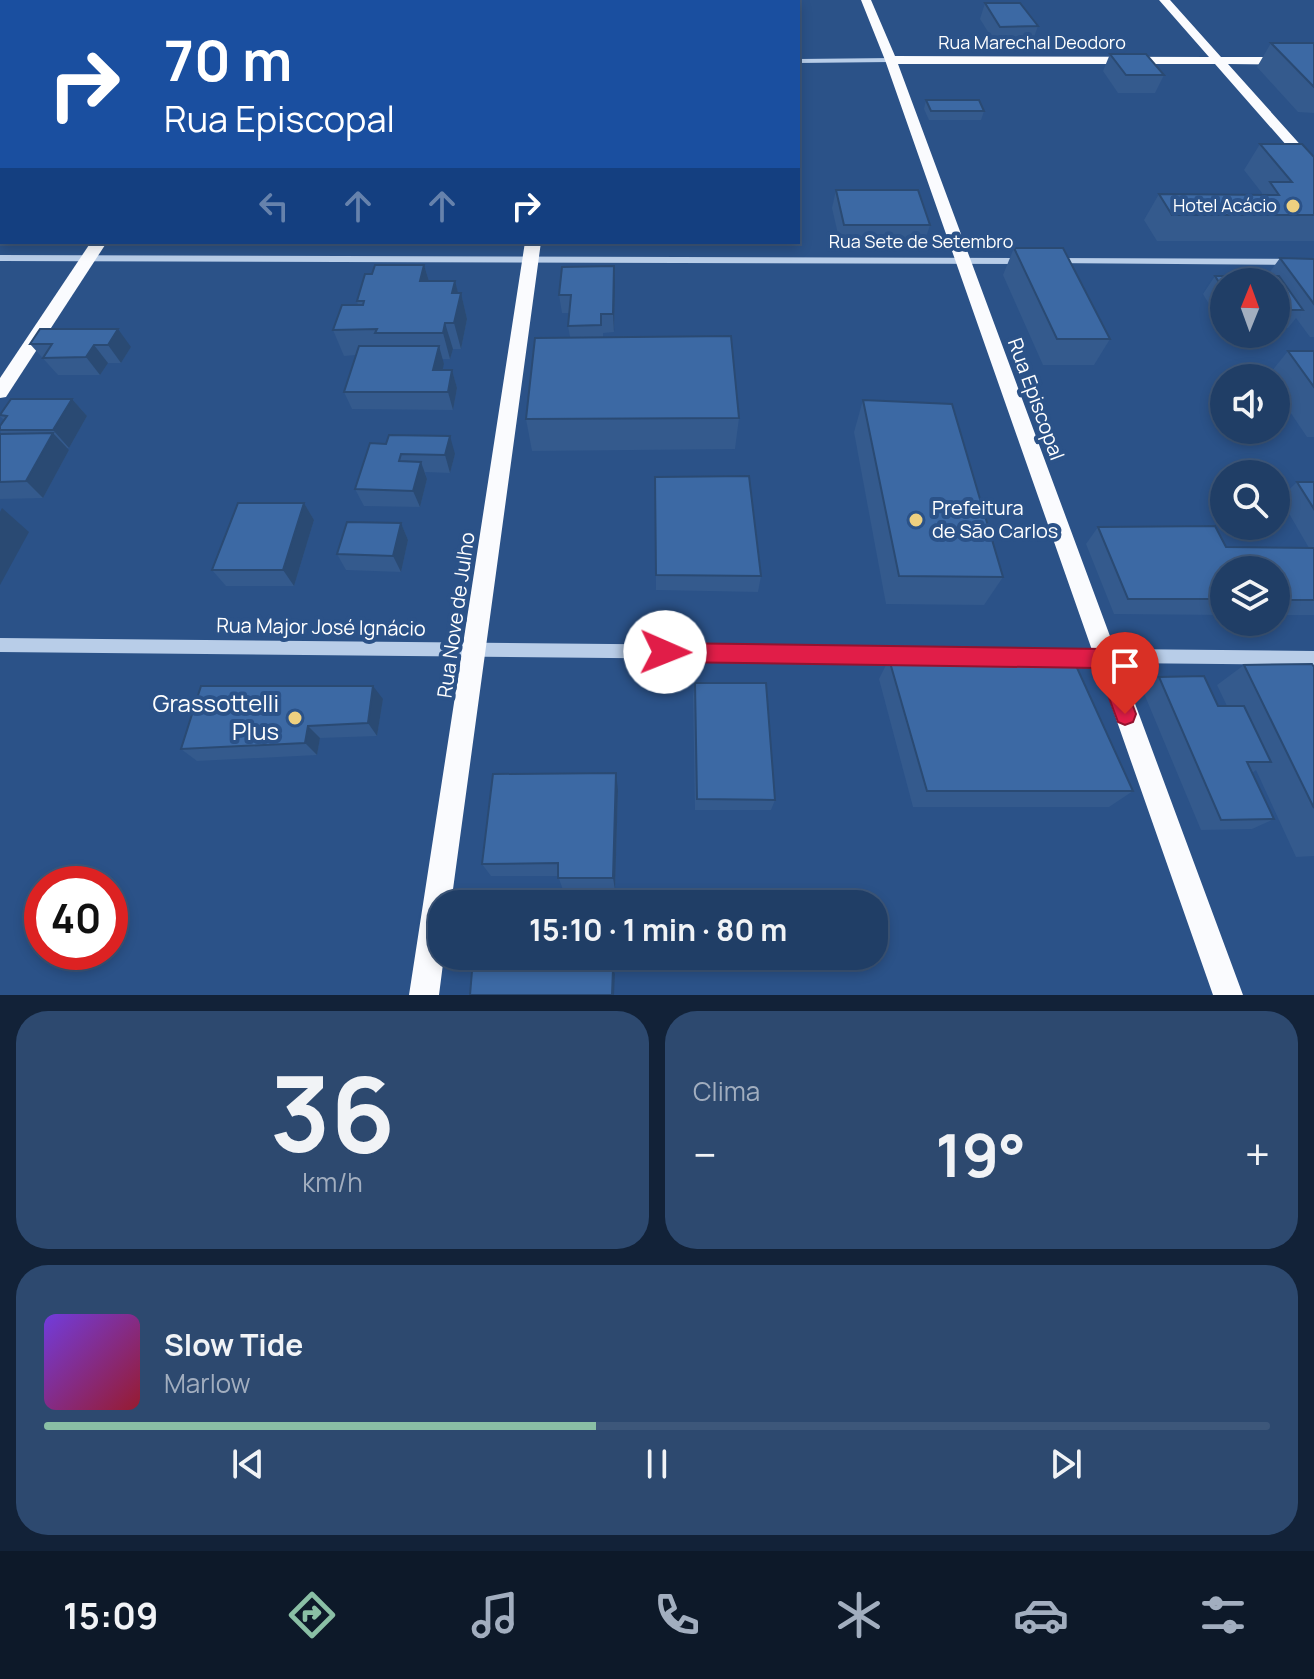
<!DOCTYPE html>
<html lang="pt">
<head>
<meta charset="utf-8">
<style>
  :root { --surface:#203e66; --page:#2d496f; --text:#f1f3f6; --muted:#a2aebf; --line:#3d577a; --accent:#8abfa5 }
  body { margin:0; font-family:Manrope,sans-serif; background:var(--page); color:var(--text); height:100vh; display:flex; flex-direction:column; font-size:30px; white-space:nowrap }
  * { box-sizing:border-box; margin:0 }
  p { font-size:26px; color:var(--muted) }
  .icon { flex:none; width:44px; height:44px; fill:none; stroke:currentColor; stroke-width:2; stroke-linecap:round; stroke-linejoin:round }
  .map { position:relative; height:995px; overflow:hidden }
  .side { display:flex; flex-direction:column; gap:16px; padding:16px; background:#122238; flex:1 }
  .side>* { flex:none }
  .banner { position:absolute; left:0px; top:0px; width:800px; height:244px; box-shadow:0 4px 12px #0003,0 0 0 2px var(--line); background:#1a4fa0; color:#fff; overflow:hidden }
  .needle { width:52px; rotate:1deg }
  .controls { position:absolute; left:1210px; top:268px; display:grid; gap:16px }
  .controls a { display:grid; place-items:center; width:80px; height:80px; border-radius:50%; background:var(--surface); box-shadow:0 4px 12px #0003,0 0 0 2px var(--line); font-size:40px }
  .speed { position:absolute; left:24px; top:866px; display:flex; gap:16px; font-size:40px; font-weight:700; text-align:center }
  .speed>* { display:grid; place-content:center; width:104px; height:104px; border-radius:50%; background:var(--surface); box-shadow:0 4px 12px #0003,0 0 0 2px var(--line); line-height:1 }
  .speed .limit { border:12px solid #d22; background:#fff; color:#111 }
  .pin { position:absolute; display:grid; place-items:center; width:68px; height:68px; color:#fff; margin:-82px -34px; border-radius:50% 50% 50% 0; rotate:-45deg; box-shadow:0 0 8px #0007 }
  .pin .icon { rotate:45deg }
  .me { position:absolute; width:88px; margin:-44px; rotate:91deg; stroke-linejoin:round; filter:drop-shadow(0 0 6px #0008) }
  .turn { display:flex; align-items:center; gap:28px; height:168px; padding:0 32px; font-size:36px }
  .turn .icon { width:104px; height:104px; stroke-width:2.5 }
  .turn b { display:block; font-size:56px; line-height:68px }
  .lanes { display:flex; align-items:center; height:76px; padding:0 32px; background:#0003; justify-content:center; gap:40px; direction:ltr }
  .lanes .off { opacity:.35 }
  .big { font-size:60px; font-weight:700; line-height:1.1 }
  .side .widget { flex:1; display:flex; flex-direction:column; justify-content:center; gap:12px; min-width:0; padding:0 28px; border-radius:32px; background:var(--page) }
  .side .dial { align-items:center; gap:0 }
  .dial b { font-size:104px; line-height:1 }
  .song { display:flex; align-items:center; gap:24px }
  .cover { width:96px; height:96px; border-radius:12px; background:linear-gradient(135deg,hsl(260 70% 55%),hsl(350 70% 35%)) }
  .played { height:8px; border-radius:4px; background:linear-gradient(90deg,var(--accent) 45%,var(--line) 45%) }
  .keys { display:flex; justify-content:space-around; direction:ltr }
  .heat { display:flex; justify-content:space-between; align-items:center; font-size:44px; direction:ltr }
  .side .tiles { flex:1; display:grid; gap:16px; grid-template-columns:1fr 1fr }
  .widget:last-child { grid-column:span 2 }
  .trip { position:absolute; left:428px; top:890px; width:460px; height:80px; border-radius:32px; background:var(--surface); box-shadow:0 4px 12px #0003,0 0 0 2px var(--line); font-weight:700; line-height:80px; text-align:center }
  .dock { display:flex; height:128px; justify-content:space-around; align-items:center; background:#0d1929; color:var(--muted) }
  .dock .icon { width:56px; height:56px }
  .dock .selected { color:var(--accent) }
  .dock b { font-size:36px; color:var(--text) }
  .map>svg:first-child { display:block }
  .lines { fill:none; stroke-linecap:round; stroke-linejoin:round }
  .minor { fill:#b8cde8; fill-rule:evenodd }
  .major { fill:#fafbfe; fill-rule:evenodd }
  .wall { fill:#345a8d }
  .shaded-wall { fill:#2a4a73 }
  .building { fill:#3c69a4; stroke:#2a4a73; stroke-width:2 }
  .route { fill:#e11d48; stroke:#92132f; stroke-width:2 }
  .poi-dot { fill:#eed080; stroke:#2b5288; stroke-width:3 }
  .labels { text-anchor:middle; stroke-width:8; stroke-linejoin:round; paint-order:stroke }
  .far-street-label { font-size:18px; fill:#fff; stroke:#2b5288 }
  .far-poi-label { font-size:18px; fill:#fff; stroke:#2b5288; text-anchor:end }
  .street-label { font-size:20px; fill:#fff; stroke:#2b5288 }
  .poi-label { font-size:20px; fill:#fff; stroke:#2b5288; text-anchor:start }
  .near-poi-label { font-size:24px; fill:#fff; stroke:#2b5288; text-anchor:end }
</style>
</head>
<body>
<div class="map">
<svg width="1314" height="995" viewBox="0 0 1314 995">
  <rect width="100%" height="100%" fill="#2b5288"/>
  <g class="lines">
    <g class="minor">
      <rect x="0" y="57" width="2" height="4"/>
      <polygon points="894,58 894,62 891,62 798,63 798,59"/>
      <polygon points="0,255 1026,258 1031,261 1026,264 0,261"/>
      <polygon points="1050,258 1314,259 1314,265 1046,263 1045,261"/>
      <polygon points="0,638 1314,651 1314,665 0,652"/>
    </g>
    <g class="major">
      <rect x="564" y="0" width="10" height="2"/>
      <polygon points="861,0 871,0 895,56 1209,57 1159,0 1170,0 1221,57 1314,57 1314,65 1228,64 1314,160 1314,172 1309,171 1215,64 898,64 1243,995 1213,995 885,60"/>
      <polygon points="91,242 107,242 6,397 0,398 0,378"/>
      <polygon points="525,242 541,242 451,904 442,904 444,956 439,995 409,995"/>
    </g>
  </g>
  <g class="wall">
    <polygon points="985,3 1038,26 1032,43 995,43 980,19"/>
    <polygon points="1271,43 1314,43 1314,113 1298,112 1257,67"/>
    <polygon points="1110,54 1164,75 1155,93 1118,93 1103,71"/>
    <polygon points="926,100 984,111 981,120 929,120 924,109"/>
    <polygon points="1260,144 1314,157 1314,241 1157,241 1144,220 1159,194 1262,194 1262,193 1244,170"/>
    <polygon points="836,190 930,225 924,243 840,243 832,208"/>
    <polygon points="665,242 734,242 734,243 665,244"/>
    <polygon points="1014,248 1110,339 1094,365 1043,365 1003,275"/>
    <polygon points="1280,258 1314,259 1314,337 1310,337 1296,318 1288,328 1276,328 1276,282 1224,282 1224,327 1223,327 1203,294 1215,276 1267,276"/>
    <polygon points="424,265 429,281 455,281 458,293 461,293 467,319 461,349 453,349 450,359 442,359 444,364 442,370 452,370 457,388 453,410 352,409 344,392 356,355 344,356 333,330 358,305 357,301 372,274"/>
    <polygon points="615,284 614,332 603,333 603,337 739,418 735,449 532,451 526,419 570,337 568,326 569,313 562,313 559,295"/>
    <polygon points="40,329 131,347 121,363 108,363 100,375 58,375 30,344"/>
    <polygon points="1288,351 1314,351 1314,437 1307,437 1276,391 1276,378 1267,378 1267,377"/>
    <polygon points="72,399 87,416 69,448 66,448 69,450 43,498 0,499 0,434 1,434 0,426 4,420 0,416"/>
    <polygon points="863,400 1003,577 984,605 886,604 854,432"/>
    <polygon points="370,443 455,454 450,473 425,472 427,479 420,507 364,506 355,489"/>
    <polygon points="655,477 761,576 758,592 656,590"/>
    <polygon points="1297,482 1314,482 1314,615 1276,615 1276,570 1224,570 1224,615 1114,614 1086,544 1098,527 1226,547 1309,548 1280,498"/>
    <polygon points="304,503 314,520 294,586 226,586 212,570"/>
    <polygon points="401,523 408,540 401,572 346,570 337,554"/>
    <polygon points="889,659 1133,791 1109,807 913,807 879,679"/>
    <polygon points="1244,665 1314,667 1314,856 1296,857 1256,770 1252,773 1274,819 1252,829 1201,830 1143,691 1159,677 1218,706 1227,706 1217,685"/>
    <polygon points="695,683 775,800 771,810 695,810 693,696"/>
    <polygon points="383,699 377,736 320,738 317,755 197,761 181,749"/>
    <polygon points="618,790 615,890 563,890 558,876 491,876 482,864"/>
  </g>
  <g class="shaded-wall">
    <polygon points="424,265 432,291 420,281"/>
    <polygon points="614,266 615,284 614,332 613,314"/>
    <polygon points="455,281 460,300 461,293 467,319 461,349 454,323 452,293"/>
    <polygon points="445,323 453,349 450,359 443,333"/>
    <polygon points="118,329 131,347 121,363 108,345"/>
    <polygon points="94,345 108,363 100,375 86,357"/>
    <polygon points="439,346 444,364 438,388 433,370"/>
    <polygon points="452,370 457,388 453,410 448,392"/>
    <polygon points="72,399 87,416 69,448 53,430"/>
    <polygon points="53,433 69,450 43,498 26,481"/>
    <polygon points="450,436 455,454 450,473 445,455"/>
    <polygon points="421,462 427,479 420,507 413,491"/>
    <polygon points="304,503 314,520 294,586 283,570"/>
    <polygon points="2,508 29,532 0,585 0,512"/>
    <polygon points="401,523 408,540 401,572 393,556"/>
    <polygon points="373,686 383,699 377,736 368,723"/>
    <polygon points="308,726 320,738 317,755 305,743"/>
    <polygon points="616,773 618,790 615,890 613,878"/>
    <polygon points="613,969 615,974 614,995 612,995"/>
  </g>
  <g class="building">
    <rect x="683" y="0" width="29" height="2"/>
    <polygon points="985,3 1020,3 1038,26 1000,27"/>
    <polygon points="1271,43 1314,43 1314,87"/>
    <polygon points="1110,54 1146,54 1164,75 1126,75"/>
    <polygon points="926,100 979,100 984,111 931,111"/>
    <polygon points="1260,144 1302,144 1314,157 1314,215 1172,215 1159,194 1279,195 1270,182 1292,182"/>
    <polygon points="836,190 918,190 930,225 844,225"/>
    <polygon points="1014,248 1063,248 1110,339 1057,339"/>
    <polygon points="1280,258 1314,259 1314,304"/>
    <polygon points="375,265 424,265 420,281 455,281 452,293 461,293 454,323 445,323 443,333 375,333 377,329 333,330 342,305 363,305 364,301 357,301 365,274 372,274"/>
    <polygon points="614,266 613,314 601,314 601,325 568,326 571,295 559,295 562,267"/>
    <polygon points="1242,269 1261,276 1279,276 1303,310 1276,310 1276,282 1224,282 1224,290 1215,276 1236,276"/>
    <polygon points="40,329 118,329 108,345 94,345 86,357 43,358 52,344 30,344"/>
    <polygon points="731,336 739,418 526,419 535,338"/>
    <polygon points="359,346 439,346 433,370 452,370 448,392 344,392"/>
    <polygon points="1288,351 1314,351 1314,387"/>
    <polygon points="11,399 72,399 53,430 0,430 0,426 7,416 0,415"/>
    <polygon points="863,400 952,404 1003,577 899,576"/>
    <polygon points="53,433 26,481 0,482 0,434"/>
    <polygon points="389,435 450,436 445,455 401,454 399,461 421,462 413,491 355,489 370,443 386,444"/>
    <polygon points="749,476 761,576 656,575 655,477"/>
    <polygon points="1297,482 1314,482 1314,509"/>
    <polygon points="238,503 304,503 283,570 212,570"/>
    <polygon points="347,522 401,523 393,556 337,554"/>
    <polygon points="1215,526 1226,547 1314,548 1314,600 1276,600 1276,570 1224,570 1224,599 1128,599 1098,527"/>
    <polygon points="889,659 1073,659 1133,791 927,791"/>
    <polygon points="1312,664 1314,667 1314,808 1244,665"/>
    <polygon points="1204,676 1218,706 1244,706 1271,762 1247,762 1274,819 1221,820 1159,677"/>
    <polygon points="695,683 766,683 775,800 697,799"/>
    <polygon points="201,686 373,686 368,723 308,726 305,743 181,749"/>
    <polygon points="616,773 613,878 558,878 558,863 482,864 493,774"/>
    <polygon points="613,969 612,995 470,995 472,971"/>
  </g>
  <polygon class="route" points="665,643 1105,649 1112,651 1136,714 1133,722 1125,725 1118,722 1098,668 665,662 657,659 654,652 657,645"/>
  <g class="poi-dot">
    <circle cx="1293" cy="206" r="8"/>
    <circle cx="916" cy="520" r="8"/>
    <circle cx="295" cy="718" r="8"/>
  </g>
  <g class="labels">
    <g class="far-street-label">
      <text x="1032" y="49">Rua Marechal Deodoro</text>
      <text x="921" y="248">Rua Sete de Setembro</text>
    </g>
    <g class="far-poi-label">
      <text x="1277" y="212">Hotel Acácio</text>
    </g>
    <g class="street-label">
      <text transform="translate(1036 399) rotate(70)" y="7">Rua Episcopal</text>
      <text transform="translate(456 615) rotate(-82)" y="7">Rua Nove de Julho</text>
      <text transform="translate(321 627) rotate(1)" y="7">Rua Major José Ignácio</text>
    </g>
    <g class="poi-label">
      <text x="932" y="515">Prefeitura<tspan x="932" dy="23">de São Carlos</tspan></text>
    </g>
    <g class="near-poi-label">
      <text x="279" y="712">Grassottelli<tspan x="279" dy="28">Plus</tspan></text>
    </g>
  </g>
</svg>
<div class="controls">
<a><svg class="needle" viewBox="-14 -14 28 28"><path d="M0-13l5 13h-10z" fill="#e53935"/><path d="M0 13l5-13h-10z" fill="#a2aebf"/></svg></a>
<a><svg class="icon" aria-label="sound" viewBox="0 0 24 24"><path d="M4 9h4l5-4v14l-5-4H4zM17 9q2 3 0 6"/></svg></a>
<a><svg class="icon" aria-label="search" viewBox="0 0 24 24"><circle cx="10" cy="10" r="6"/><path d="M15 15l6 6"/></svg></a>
<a><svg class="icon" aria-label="layers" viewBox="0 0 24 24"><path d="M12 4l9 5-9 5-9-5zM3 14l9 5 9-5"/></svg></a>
</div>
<div class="speed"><div class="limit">40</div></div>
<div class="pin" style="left:1125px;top:714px;background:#d93025"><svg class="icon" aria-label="arrive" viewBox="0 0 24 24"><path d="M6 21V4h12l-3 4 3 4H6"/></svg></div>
<svg class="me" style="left:665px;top:652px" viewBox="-20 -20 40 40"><circle r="19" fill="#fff"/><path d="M0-13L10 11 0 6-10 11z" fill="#e11d48"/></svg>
<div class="trip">15:10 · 1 min · 80 m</div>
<div class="banner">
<div class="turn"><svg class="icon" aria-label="right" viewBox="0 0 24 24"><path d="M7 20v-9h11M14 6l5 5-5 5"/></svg><div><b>70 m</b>Rua Episcopal</div></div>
<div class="lanes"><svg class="icon off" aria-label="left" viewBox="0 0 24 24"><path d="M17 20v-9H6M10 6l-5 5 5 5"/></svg><svg class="icon off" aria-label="ahead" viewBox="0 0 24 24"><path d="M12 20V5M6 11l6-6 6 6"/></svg><svg class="icon off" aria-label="ahead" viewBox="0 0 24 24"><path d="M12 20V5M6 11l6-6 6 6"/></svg><svg class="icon" aria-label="right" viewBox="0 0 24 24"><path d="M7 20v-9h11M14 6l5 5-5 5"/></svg></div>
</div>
</div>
<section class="side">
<div class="tiles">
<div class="widget dial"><b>36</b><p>km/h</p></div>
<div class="widget"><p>Clima</p>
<div class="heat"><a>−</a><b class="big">19°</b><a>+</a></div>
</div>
<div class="widget">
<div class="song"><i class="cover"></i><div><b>Slow Tide</b><p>Marlow</p></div></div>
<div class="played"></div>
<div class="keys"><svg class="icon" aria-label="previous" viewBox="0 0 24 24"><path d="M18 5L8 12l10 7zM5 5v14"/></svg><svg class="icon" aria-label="pause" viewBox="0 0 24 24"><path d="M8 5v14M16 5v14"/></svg><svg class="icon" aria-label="next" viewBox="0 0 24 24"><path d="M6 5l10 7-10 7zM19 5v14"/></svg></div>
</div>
</div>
</section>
<nav class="dock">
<b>15:09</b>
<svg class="icon selected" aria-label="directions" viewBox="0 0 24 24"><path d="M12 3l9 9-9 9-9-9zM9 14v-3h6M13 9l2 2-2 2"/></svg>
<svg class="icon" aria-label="music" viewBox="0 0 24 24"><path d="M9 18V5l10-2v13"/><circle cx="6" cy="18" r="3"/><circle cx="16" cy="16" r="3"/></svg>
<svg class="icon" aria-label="phone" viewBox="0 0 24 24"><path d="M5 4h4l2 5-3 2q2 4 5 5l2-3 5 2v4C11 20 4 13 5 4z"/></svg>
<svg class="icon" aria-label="climate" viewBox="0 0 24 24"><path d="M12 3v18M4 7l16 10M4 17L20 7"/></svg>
<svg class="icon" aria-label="car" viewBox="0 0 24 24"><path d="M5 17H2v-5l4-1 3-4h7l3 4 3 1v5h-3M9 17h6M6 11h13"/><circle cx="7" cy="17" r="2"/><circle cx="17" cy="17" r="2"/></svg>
<svg class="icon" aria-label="filters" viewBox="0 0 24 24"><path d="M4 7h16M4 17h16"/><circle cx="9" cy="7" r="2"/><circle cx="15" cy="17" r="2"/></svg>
</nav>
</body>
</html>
